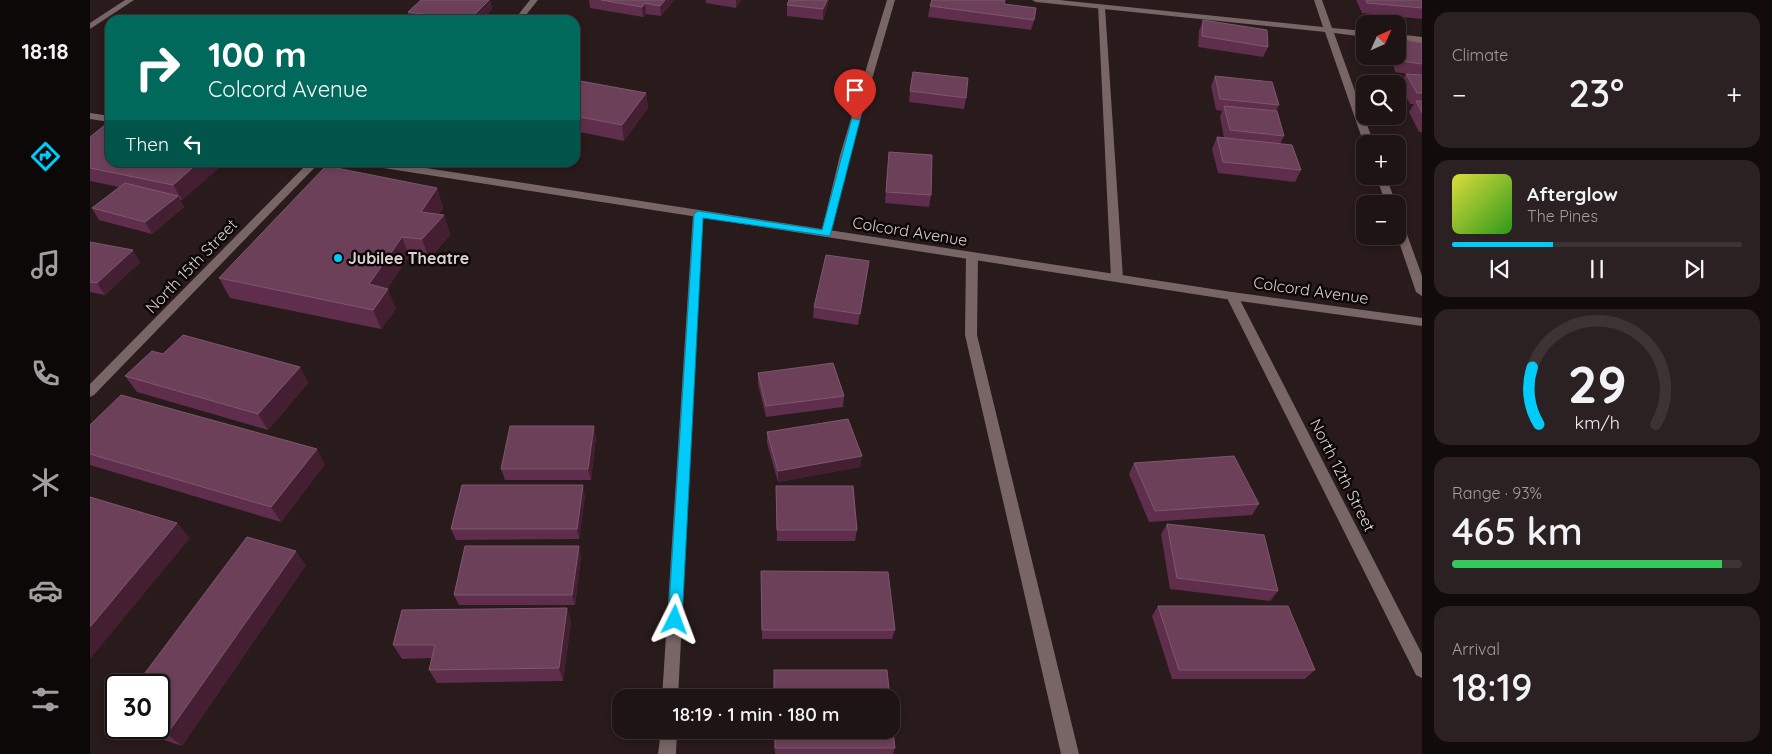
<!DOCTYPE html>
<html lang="en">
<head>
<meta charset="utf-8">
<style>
  :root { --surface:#1f1414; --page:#2c2122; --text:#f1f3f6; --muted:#a19ea0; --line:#3c3334; --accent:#01cbf9 }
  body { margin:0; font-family:Quicksand,sans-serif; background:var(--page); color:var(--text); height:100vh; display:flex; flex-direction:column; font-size:19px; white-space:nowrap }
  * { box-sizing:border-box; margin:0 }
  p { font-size:16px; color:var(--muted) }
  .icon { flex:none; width:28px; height:28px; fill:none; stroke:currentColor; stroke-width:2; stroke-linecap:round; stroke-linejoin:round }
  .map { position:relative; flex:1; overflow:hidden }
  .panel { display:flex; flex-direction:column; gap:12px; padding:12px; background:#110b0b; width:350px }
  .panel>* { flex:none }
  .top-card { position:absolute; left:15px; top:15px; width:475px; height:152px; border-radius:15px; box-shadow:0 2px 8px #0003,0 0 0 1px var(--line); background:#00695c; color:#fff; overflow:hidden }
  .needle { width:32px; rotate:45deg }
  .fabs { position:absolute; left:1266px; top:15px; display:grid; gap:10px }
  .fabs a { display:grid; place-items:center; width:50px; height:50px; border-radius:10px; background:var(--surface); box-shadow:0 2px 8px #0003,0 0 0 1px var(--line); font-size:25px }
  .speed { position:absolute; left:15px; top:674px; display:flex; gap:10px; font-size:25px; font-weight:700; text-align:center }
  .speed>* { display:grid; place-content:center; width:65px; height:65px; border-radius:50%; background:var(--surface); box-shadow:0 2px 8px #0003,0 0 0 1px var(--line); line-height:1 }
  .speed .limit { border:2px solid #111; border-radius:8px; background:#fff; color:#111 }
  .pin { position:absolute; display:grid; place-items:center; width:42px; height:42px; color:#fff; margin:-51px -21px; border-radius:50% 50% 50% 0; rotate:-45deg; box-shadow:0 0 5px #0007 }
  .pin .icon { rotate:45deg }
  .me { position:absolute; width:55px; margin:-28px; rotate:3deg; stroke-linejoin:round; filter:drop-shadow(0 0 4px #0008) }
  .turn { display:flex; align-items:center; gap:18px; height:105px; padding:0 20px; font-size:22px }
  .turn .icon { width:65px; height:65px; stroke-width:2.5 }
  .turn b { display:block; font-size:35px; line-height:42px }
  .then { display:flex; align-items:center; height:48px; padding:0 20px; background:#0003; gap:10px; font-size:19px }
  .big { font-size:38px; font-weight:600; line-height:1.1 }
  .panel .tile { flex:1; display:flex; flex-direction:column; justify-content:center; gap:8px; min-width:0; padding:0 18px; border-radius:15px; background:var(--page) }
  .panel .dial { align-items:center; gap:0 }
  .dial svg { height:130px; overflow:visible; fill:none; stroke:var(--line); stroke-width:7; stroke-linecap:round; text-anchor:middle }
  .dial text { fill:var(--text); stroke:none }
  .song { display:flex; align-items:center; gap:15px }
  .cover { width:60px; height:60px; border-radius:8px; background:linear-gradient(135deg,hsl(60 70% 55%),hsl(110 70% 35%)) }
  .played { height:5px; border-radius:2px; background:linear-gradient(90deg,var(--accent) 35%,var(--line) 35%) }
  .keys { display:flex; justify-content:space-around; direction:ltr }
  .heat { display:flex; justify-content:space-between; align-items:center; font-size:28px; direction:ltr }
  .charge { height:8px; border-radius:4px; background:linear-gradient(90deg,#34c759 93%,var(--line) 0) }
  .trip { position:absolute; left:522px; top:689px; width:288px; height:50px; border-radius:15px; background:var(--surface); box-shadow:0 2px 8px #0003,0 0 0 1px var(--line); font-weight:600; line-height:50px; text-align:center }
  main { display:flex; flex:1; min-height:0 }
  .tab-bar { display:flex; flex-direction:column; width:90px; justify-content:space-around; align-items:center; background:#0c0808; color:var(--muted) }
  .tab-bar .icon { width:35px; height:35px }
  .tab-bar .active { color:var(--accent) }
  .tab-bar b { font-size:22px; color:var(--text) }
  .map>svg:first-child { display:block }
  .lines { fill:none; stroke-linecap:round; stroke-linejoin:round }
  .service { fill:#786566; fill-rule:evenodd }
  .minor { fill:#786566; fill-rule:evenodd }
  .tertiary { fill:#786566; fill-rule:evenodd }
  .wall { fill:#5f2e4c }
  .shaded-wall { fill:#441f32 }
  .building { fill:#6d405a; stroke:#7e576d }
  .route { fill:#01cbf9; stroke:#0184a2 }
  .poi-dot { fill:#01cbf9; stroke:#0d0707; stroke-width:2 }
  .labels { text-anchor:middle; stroke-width:5; stroke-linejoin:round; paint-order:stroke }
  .street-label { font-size:16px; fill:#ddd2d2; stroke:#0d0707 }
  .poi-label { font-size:16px; font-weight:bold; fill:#ddd2d2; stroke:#0d0707; text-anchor:start }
</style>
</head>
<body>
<main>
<nav class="tab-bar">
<b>18:18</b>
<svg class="icon active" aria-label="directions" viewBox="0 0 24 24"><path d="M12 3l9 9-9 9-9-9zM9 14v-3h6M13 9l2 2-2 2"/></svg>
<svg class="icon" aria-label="music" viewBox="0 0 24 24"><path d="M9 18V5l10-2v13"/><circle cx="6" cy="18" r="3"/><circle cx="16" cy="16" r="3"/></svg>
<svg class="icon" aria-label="phone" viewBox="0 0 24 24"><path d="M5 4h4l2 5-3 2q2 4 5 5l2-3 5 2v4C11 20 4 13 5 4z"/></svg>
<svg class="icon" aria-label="climate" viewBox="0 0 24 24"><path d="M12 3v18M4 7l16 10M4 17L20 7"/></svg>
<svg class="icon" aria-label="car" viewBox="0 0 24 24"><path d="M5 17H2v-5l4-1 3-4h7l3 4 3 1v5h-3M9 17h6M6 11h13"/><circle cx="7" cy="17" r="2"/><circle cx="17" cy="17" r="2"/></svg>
<svg class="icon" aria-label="filters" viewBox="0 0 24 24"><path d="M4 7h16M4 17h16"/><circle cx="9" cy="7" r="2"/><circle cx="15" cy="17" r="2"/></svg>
</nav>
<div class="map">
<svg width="1332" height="754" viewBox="0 0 1332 754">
  <rect width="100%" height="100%" fill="#291a1b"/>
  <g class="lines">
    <g class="service">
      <polygon points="1008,5 1015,7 1033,278 1027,282 1021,278"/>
      <polygon points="882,252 888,256 887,335 989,754 971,754 875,335 876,256"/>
    </g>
    <g class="minor">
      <polygon points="35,0 44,0 0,29 0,23"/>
      <polygon points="440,0 448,0 432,20 424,20"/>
      <polygon points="797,0 805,0 760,155 741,234 736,237 731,234 750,155"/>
      <polygon points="942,0 969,0 1233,27 1224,0 1232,0 1242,28 1275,31 1275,37 1244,33 1284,144 1274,144 1235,32 946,2"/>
      <polygon points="1308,34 1332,37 1332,43 1308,39"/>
      <polygon points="219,162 230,162 4,395 0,397 0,384"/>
      <polygon points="1286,176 1296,176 1306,204 1296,204"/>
      <polygon points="608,211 613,214 588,698 572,698 603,214"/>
      <polygon points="1308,220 1313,223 1332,276 1332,296 1326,292 1307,236"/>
      <polygon points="1142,292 1148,296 1332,654 1332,678 1326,675 1136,296"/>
      <polygon points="571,730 587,730 586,754 568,754"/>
    </g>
    <g class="tertiary">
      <polygon points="0,113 20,116 20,122 0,119"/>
      <polygon points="269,162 297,162 1142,292 1332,318 1332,326 1142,300 274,165"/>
    </g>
  </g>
  <g class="wall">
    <polygon points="331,0 400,0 402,9 392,20 320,20 318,12"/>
    <polygon points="499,0 584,0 571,16 556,14 553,17 500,8"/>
    <polygon points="616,0 651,0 646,8 616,3"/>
    <polygon points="699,0 739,0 738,4 733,20 697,16 697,5"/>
    <polygon points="1266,0 1332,0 1332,19 1272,13"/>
    <polygon points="914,4 944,20 941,30 838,17 840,6"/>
    <polygon points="1113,20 1178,47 1173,57 1108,47 1109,31"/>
    <polygon points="1308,39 1332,43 1332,132 1329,132 1319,112 1324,104 1320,104 1310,85 1316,74 1318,74 1305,72 1302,56 1308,56"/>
    <polygon points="1125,76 1189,105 1186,111 1194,136 1190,144 1211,170 1205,182 1128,173 1122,149 1127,137 1134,138 1130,117 1132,111 1126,110 1121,86"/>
    <polygon points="485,80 556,93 558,108 534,141 485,131"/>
    <polygon points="820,91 876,98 874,109 819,102"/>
    <polygon points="0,137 20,162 135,162 92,200 90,200 94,207 62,234 9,220 2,208 29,187 0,181"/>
    <polygon points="799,152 841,195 839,207 795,203"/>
    <polygon points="347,188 353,208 349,214 354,215 360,235 339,259 319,256 297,289 306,309 291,329 140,298 129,278"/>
    <polygon points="0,242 50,262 15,295 0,292"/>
    <polygon points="779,261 768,325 723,318 724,307"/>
    <polygon points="73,354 210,367 218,383 178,430 47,392 35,376"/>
    <polygon points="668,373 754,396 753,407 676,417 668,384"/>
    <polygon points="0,425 235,464 191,522 0,465"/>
    <polygon points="677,432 772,456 770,467 688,482 677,443"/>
    <polygon points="506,437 501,480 415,480 411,469"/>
    <polygon points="1044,463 1169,504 1162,515 1059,522 1039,474"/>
    <polygon points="686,486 767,530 765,541 687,541"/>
    <polygon points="495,496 489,539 366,540 361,529"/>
    <polygon points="1077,524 1188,591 1180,601 1080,589 1071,534"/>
    <polygon points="491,556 485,605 369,605 364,595"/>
    <polygon points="216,565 92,746 37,728 69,728"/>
    <polygon points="671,571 805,630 802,639 672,639"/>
    <polygon points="1068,606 1225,670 1215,679 1082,679 1062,616"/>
    <polygon points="477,608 481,622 473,681 347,683 339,670 342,658 312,659 303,645"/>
    <polygon points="684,730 801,730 805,748 803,754 685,754"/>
  </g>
  <g class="shaded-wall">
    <polygon points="399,0 400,0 402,9 392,20 379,20"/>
    <polygon points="575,0 584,0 571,16 570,6"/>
    <polygon points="646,0 651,0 646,8"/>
    <polygon points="737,0 739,0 738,4 733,20 733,9"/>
    <polygon points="555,3 556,14 553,17 552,7"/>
    <polygon points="556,93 558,108 534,141 532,125"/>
    <polygon points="109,162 135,163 92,200 83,185"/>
    <polygon points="347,188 353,208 338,232 331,212"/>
    <polygon points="88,196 94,207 62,234 55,222"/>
    <polygon points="354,215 360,235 339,259 332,239"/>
    <polygon points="312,237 319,256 287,304 279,284"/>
    <polygon points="43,250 50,262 15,295 7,283"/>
    <polygon points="779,261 778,272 768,325 770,314"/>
    <polygon points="298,289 306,309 291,329 283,310"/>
    <polygon points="210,367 218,383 178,430 168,414"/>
    <polygon points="504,426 506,437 501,480 498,469"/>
    <polygon points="227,449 235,464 191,522 181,507"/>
    <polygon points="772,456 770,467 688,482 688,471"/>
    <polygon points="493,485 495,496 489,539 487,529"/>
    <polygon points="87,523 100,538 0,659 0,627"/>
    <polygon points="489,546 491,556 485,605 482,595"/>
    <polygon points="206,551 216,565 92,746 77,734"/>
    <polygon points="477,608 481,622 473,681 469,668"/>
  </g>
  <g class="building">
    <polygon points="331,0 399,0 379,20 373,20 318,12"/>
    <polygon points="511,0 575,0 570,6 555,3 552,7"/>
    <polygon points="699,0 737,0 733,9 697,5"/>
    <polygon points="842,0 915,0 914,4 946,8 944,20 840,6"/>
    <polygon points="1276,0 1332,0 1332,8 1277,3"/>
    <polygon points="1113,20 1177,30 1178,47 1112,36"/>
    <polygon points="1308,39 1332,43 1332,64 1311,61 1308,44"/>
    <polygon points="823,72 878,78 876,98 820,91"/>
    <polygon points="1316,74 1332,75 1332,93 1327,93"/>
    <polygon points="1125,76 1182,82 1189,105 1130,99"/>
    <polygon points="485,80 556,93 532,125 485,116"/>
    <polygon points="1326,101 1332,101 1332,113"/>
    <polygon points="1134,106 1187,111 1194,136 1140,130"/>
    <polygon points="15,125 20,126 20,162 109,162 83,185 0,168 0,137"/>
    <polygon points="1127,137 1202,145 1211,170 1133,162"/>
    <polygon points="799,152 842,155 841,195 796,192"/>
    <polygon points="236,166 347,188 331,212 354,215 332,239 312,237 279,284 298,289 283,310 129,278"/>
    <polygon points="35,183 88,196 55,222 2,208"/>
    <polygon points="0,242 43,250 7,283 0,282"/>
    <polygon points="736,255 779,261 770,314 724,307"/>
    <polygon points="93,335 210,367 168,414 35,376 62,351 73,354"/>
    <polygon points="743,363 754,396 676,406 668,373"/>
    <polygon points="31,395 227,449 181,507 0,454 0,425"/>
    <polygon points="758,419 772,456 688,471 677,432"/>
    <polygon points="420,426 504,426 498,469 411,469"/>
    <polygon points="1144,456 1169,504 1065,511 1044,463"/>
    <polygon points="372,485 493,485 487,529 361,529"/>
    <polygon points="686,486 763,486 767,530 687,530"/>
    <polygon points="0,497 87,523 0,627"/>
    <polygon points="1077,524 1174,535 1188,591 1087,578"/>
    <polygon points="157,537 206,551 77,734 57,728 69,728 69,685 46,685"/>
    <polygon points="375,546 489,546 482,595 364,595"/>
    <polygon points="671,571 798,572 805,630 672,630"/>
    <polygon points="1068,606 1198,606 1225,670 1089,670"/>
    <polygon points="477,608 469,668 339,670 345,645 303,645 312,610"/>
    <polygon points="684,670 797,670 800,698 684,698"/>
    <polygon points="26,711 26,717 22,716"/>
    <polygon points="801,713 805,748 685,748 685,730 801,730"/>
  </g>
  <polygon class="route" points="762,118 770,120 740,236 613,218 592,620 590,625 585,627 580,625 578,620 604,214 608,211 732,230"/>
  <circle class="poi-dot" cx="248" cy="258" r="5"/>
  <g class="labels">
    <g class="street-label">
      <text transform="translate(820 231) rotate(9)" y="6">Colcord Avenue</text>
      <text transform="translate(101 266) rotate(-46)" y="6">North 15th Street</text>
      <text transform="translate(1221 290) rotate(8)" y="6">Colcord Avenue</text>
      <text transform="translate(1253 475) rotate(63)" y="6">North 12th Street</text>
    </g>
    <g class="poi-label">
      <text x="258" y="264">Jubilee Theatre</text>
    </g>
  </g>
</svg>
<div class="fabs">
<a><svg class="needle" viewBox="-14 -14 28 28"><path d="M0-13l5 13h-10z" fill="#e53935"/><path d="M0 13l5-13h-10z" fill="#a19ea0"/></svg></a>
<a><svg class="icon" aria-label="search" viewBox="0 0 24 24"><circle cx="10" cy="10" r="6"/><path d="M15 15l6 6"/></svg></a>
<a>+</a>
<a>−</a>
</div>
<div class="speed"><div class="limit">30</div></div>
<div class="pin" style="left:765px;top:120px;background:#d93025"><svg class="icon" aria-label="arrive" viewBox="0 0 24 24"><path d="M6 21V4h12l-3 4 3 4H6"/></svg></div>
<svg class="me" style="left:585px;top:620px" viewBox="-20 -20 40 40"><path d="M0-17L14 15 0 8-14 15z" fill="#01cbf9" stroke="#fff" stroke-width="4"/></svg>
<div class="trip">18:19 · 1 min · 180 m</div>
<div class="top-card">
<div class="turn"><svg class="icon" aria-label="right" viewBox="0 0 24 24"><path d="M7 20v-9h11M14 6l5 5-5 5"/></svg><div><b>100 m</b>Colcord Avenue</div></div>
<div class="then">Then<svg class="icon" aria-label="left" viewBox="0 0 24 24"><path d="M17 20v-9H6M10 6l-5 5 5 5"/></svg></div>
</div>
</div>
<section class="panel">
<div class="tile"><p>Climate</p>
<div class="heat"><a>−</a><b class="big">23°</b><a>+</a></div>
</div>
<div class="tile">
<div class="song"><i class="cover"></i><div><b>Afterglow</b><p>The Pines</p></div></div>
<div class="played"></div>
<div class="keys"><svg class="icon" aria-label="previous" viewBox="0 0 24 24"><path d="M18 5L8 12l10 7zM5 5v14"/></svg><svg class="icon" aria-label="pause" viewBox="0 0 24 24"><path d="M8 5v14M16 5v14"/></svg><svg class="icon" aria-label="next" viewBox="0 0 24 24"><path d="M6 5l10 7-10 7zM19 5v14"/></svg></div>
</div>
<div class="tile dial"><svg viewBox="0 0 100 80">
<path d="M14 69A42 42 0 1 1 86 69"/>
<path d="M14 69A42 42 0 0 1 10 34" stroke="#01cbf9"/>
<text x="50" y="56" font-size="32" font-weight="700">29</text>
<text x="50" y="72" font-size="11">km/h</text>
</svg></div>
<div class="tile"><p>Range · 93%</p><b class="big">465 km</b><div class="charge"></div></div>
<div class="tile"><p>Arrival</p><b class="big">18:19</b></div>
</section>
</main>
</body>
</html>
